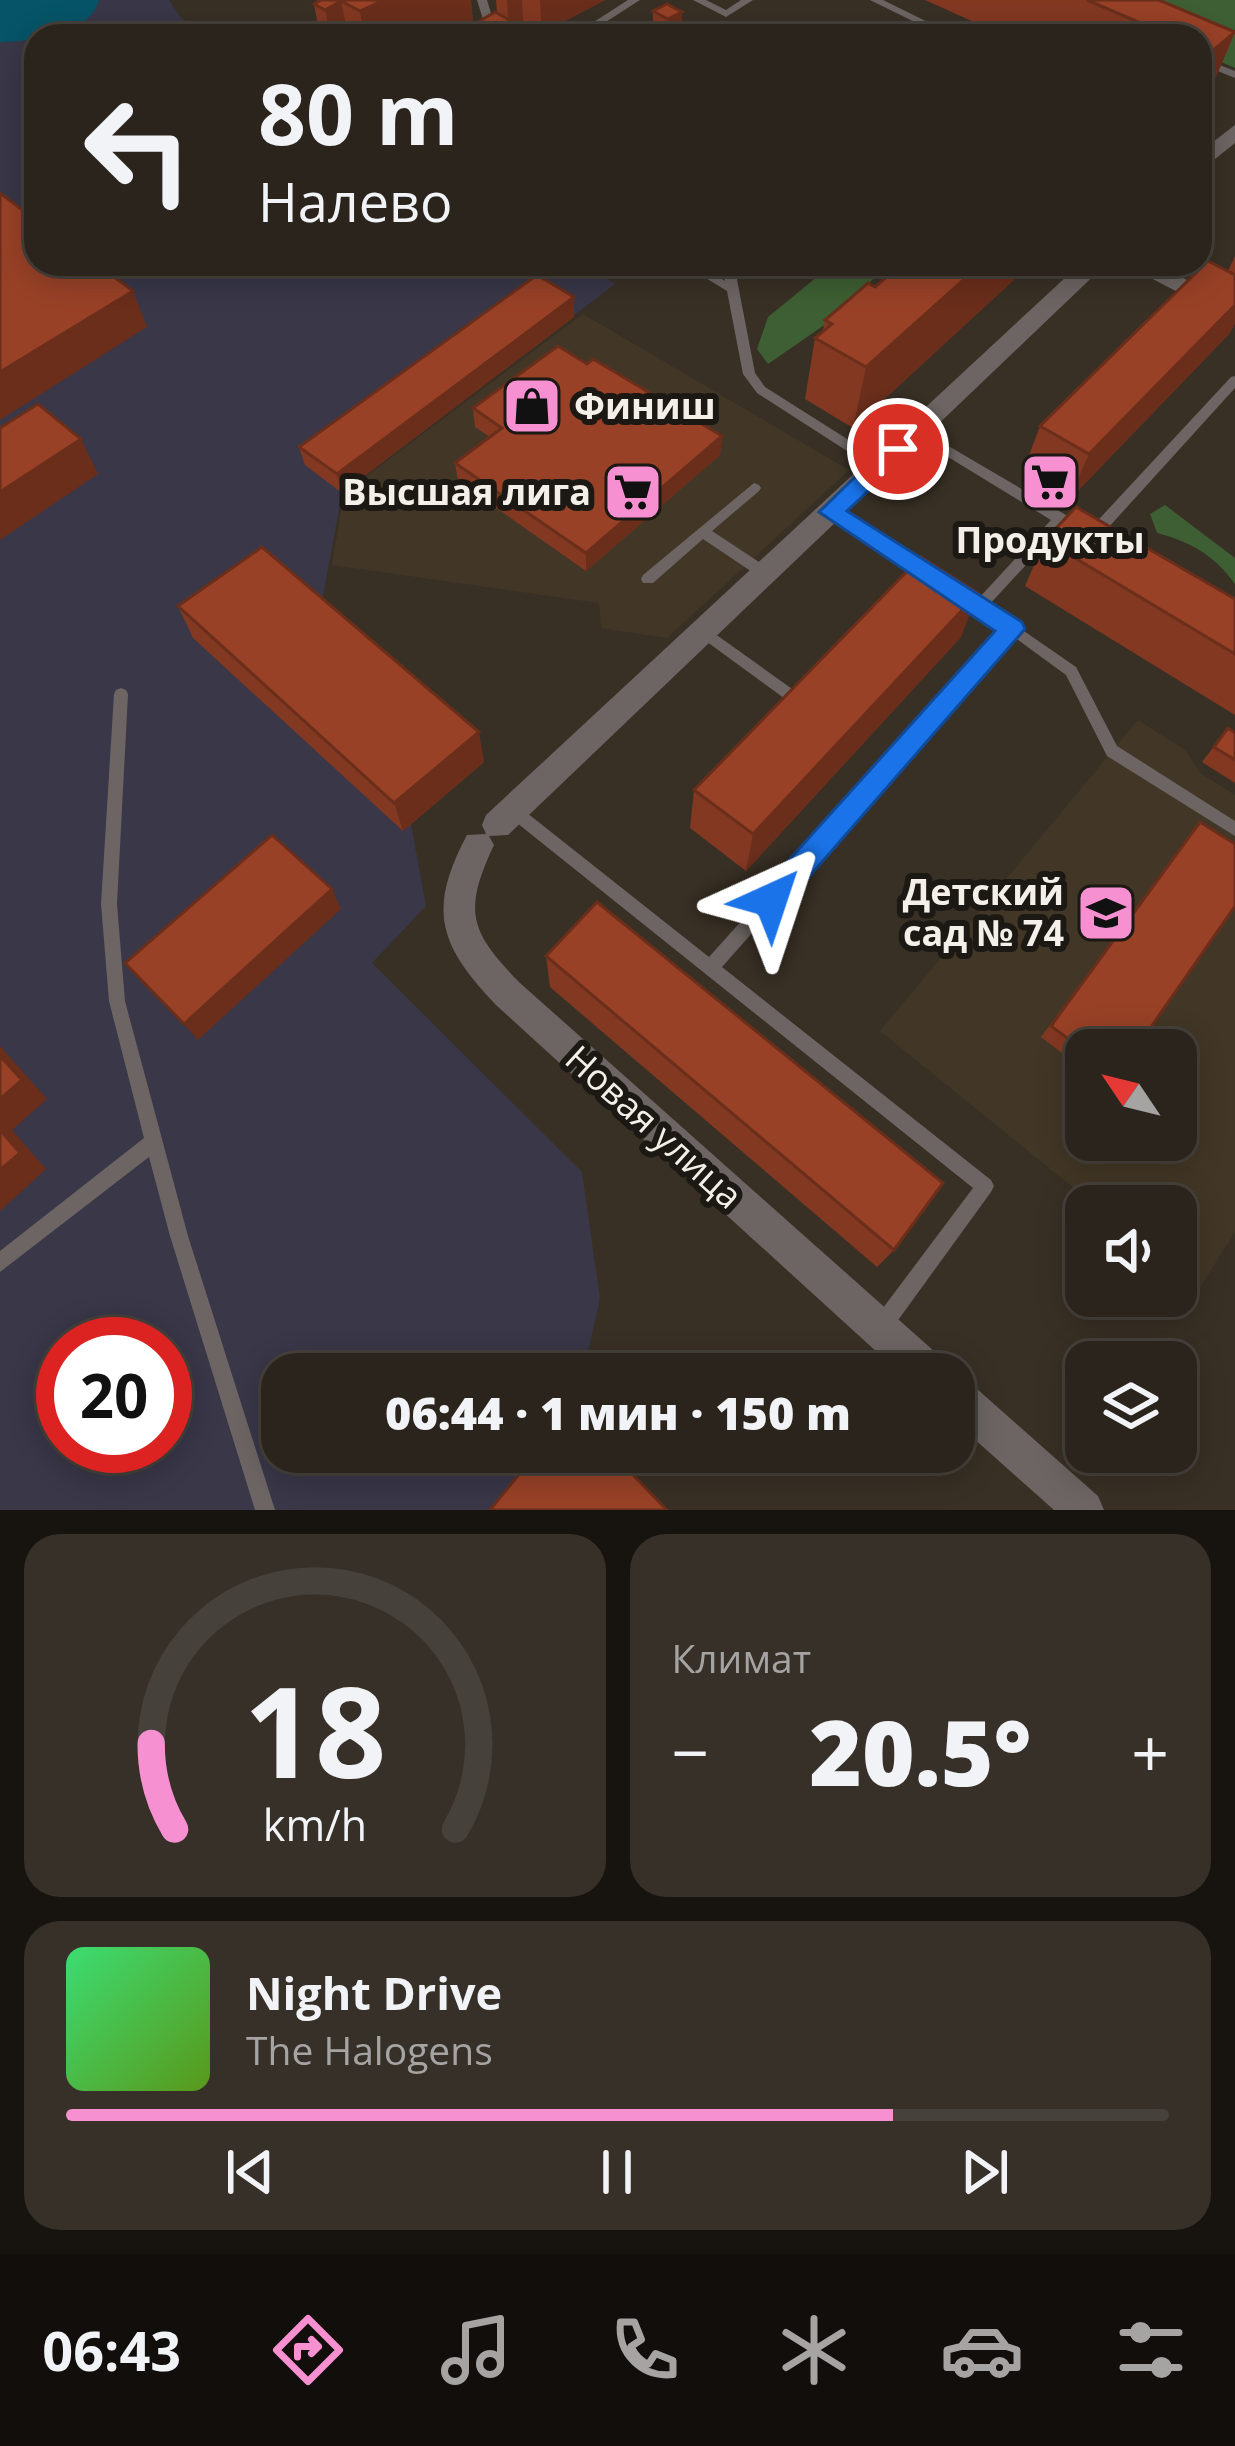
<!DOCTYPE html>
<html lang="ru">
<head>
<meta charset="utf-8">
<style>
  :root { --surface:#2a241c; --page:#363029; --text:#f1f3f6; --muted:#a5a4a3; --line:#46413b; --accent:#f690d0 }
  body { margin:0; font-family:"Open Sans",sans-serif; background:var(--page); color:var(--text); height:100vh; display:flex; flex-direction:column; font-size:45px; white-space:nowrap }
  * { box-sizing:border-box; margin:0 }
  p { font-size:39px; color:var(--muted) }
  .icon { flex:none; width:66px; height:66px; fill:none; stroke:currentColor; stroke-width:2; stroke-linecap:round; stroke-linejoin:round }
  .map { position:relative; height:1510px; overflow:hidden }
  .drawer { display:flex; flex-direction:column; gap:24px; padding:24px; background:#17140f; flex:1 }
  .drawer>* { flex:none }
  .hud { position:absolute; left:24px; top:24px; width:1188px; height:252px; border-radius:36px; box-shadow:0 6px 30px #0003,0 0 0 3px var(--line); background:#2a241c; color:var(--text); overflow:hidden }
  .needle { width:78px; rotate:305deg }
  .fabs { position:absolute; left:1065px; top:1029px; display:grid; gap:24px }
  .fabs a { display:grid; place-items:center; width:132px; height:132px; border-radius:24px; background:var(--surface); box-shadow:0 6px 30px #0003,0 0 0 3px var(--line); font-size:60px }
  .speed { position:absolute; left:36px; top:1317px; display:flex; gap:24px; font-size:60px; font-weight:700; text-align:center }
  .speed>* { display:grid; place-content:center; width:156px; height:156px; border-radius:50%; background:var(--surface); box-shadow:0 6px 30px #0003,0 0 0 3px var(--line); line-height:1 }
  .speed .limit { border:18px solid #d22; background:#fff; color:#111 }
  .pin { position:absolute; display:grid; place-items:center; width:102px; height:102px; color:#fff; margin:-51px; border:6px solid #fff; border-radius:50%; box-shadow:0 3px 12px #0007 }
  .me { position:absolute; width:132px; margin:-66px; rotate:42deg; stroke-linejoin:round; filter:drop-shadow(0 0 9px #0008) }
  .turn { display:flex; align-items:center; gap:42px; height:252px; padding:0 36px; font-size:54px }
  .turn .icon { width:156px; height:156px; stroke-width:2.5 }
  .turn b { display:block; font-size:84px; line-height:102px }
  .big { font-size:90px; font-weight:800; line-height:1.1 }
  .drawer .card { flex:1; display:flex; flex-direction:column; justify-content:center; gap:18px; min-width:0; padding:0 42px; border-radius:36px; background:var(--page) }
  .drawer .dial { align-items:center; gap:0 }
  .dial svg { height:312px; overflow:visible; fill:none; stroke:var(--line); stroke-width:7; stroke-linecap:round; text-anchor:middle }
  .dial text { fill:var(--text); stroke:none }
  .song { display:flex; align-items:center; gap:36px }
  .cover { width:144px; height:144px; border-radius:18px; background:linear-gradient(135deg,hsl(140 70% 55%),hsl(90 70% 35%)) }
  .played { height:12px; border-radius:6px; background:linear-gradient(90deg,var(--accent) 75%,var(--line) 75%) }
  .keys { display:flex; justify-content:space-around; direction:ltr }
  .heat { display:flex; justify-content:space-between; align-items:center; font-size:66px; direction:ltr }
  .drawer .tiles { flex:1; display:grid; gap:24px; grid-template-columns:1fr 1fr }
  .card:last-child { grid-column:span 2 }
  .trip { position:absolute; left:261px; top:1353px; width:714px; height:120px; border-radius:36px; background:var(--surface); box-shadow:0 6px 30px #0003,0 0 0 3px var(--line); font-weight:800; line-height:120px; text-align:center }
  .tabs { display:flex; height:192px; justify-content:space-around; align-items:center; background:#110e0b; color:var(--muted) }
  .tabs .icon { width:84px; height:84px }
  .tabs .selected { color:var(--accent) }
  .tabs b { font-size:54px; color:var(--text) }
  .map>svg:first-child { display:block }
  .built { fill:#423726; fill-rule:evenodd }
  .industrial { fill:#393748; fill-rule:evenodd }
  .green { fill:#3e5f33 }
  .water { fill:#065468 }
  .lines { fill:none; stroke-linecap:round; stroke-linejoin:round }
  .service { fill:#6c6563; fill-rule:evenodd }
  .minor { fill:#6c6563; fill-rule:evenodd }
  .tertiary { fill:#6c6563; fill-rule:evenodd }
  .wall { fill:#833822 }
  .shaded-wall { fill:#6a2e1b }
  .building { fill:#984127; stroke:#6a2e1b; stroke-width:3 }
  .route { fill:#1a73e8; stroke:#114b97; stroke-width:3 }
  .labels { text-anchor:middle; stroke-width:12; stroke-linejoin:round; paint-order:stroke }
  .poi-label { font-size:36px; font-weight:bold; fill:#f4efe8; stroke:#1c1914; text-anchor:end }
  .street-label { font-size:36px; fill:#f4efe8; stroke:#1c1914 }
</style>
</head>
<body>
<div class="map">
<svg width="1235" height="1510" viewBox="0 0 1235 1510">
  <rect width="100%" height="100%" fill="#383025"/>
  <g class="built">
    <polygon points="583,314 849,470 667,638 601,628 599,603 332,565 344,493"/>
    <path d="M1138 720 1185 750 1200 773 1235 795V1232L1199 1289 1176 1270V1206H1096L880 1031ZM1086 1050H1176V1140H1086Z"/>
  </g>
  <g class="industrial">
    <polygon points="99,0 169,0 180,17 208,36 52,36 88,17"/>
    <path d="M36 40V264H581L615 284 342 493 319 618 484 762 411 824 426 906 372 963 582 1172 600 1299 583 1374H282V1452H609L665 1510H0V42ZM63 1344H165V1446H63Z"/>
  </g>
  <g class="green">
    <polygon points="1074,0 1235,0 1235,68 1200,53 1200,36"/>
    <polygon points="833,264 888,264 833,319 768,364 757,349 768,317"/>
    <path d="M1165 505 1235 558V584C1214 555 1191 542 1157 533L1150 514Z"/>
  </g>
  <path class="water" d="M0 0H99C87 38 30 41 0 42Z"/>
  <g class="lines">
    <g class="service">
      <polygon points="477,0 487,0 498,36 488,36"/>
      <polygon points="628,0 640,0 584,36 572,36"/>
      <polygon points="693,0 706,0 726,10 741,0 753,0 726,17"/>
      <polygon points="870,0 883,0 956,36 943,36"/>
      <polygon points="1200,57 1235,71 1235,78 1200,64"/>
      <polygon points="683,264 698,264 725,281 722,264 734,264 755,373 765,387 885,463 886,466 885,469 875,469 757,393 743,374 727,291"/>
      <polygon points="1235,376 1235,388 1098,539 1088,539 1086,535 1088,531 1231,377"/>
      <polygon points="916,427 1083,525 1085,529 1083,533 1078,534 1062,526 988,606 1076,667 1117,746 1235,821 1235,836 1107,756 1066,675 1014,637 722,967 991,1180 994,1186 991,1192 888,1334 881,1337 874,1334 871,1327 874,1320 973,1188 507,815 504,810 507,805 512,803 517,805 709,957 1003,630 953,598 951,594 953,590 963,590 978,599 1051,520 912,435 910,432"/>
      <polygon points="754,483 759,485 761,488 759,491 712,531 771,570 773,574 771,578 761,578 703,539 653,583 643,583 641,579 643,575"/>
      <polygon points="831,507 932,570 934,574 932,578 922,578 826,516 824,512 826,508"/>
      <polygon points="704,626 802,696 804,700 802,704 792,704 699,636 697,632"/>
      <polygon points="121,688 126,690 128,694 117,904 125,1001 188,1236 275,1510 255,1510 170,1236 149,1157 0,1272 0,1251 144,1138 109,1001 101,904 114,694 116,690"/>
    </g>
    <polygon class="minor" points="1124,264 1155,264 1235,304 1235,322"/>
    <g class="tertiary">
      <polygon points="1235,125 1235,143 1200,171 1200,152"/>
      <path d="M1080 264H1106L508 835 489 836 494 845C463 911 469 931 520 983L944 1360 949 1374H901L496 1005C439 945 427 910 467 835L486 834 482 825 486 815Z"/>
      <polygon points="954,1375 968,1381 1098,1496 1104,1510 1054,1510 954,1421"/>
    </g>
  </g>
  <g class="wall">
    <polygon points="471,0 473,25 497,13 496,0 605,0 542,33 536,30 536,34 540,36 320,36 314,4 320,1"/>
    <polygon points="925,0 1159,0 1235,32 1208,96 1200,103 1200,36 1005,36"/>
    <polygon points="653,11 682,12 682,22 668,29 653,21"/>
    <polygon points="1235,256 1235,323 1229,334 1068,501 1022,474 1040,426 1228,271"/>
    <polygon points="902,264 1031,264 853,428 805,399 815,338 823,331 825,320 875,287"/>
    <polygon points="574,317 342,493 305,465 299,447"/>
    <polygon points="587,364 722,436 720,455 586,571 458,481 455,463 490,437 475,427 473,408"/>
    <polygon points="1045,540 1235,599 1235,715 1025,586"/>
    <polygon points="178,606 484,762 403,831 193,638"/>
    <polygon points="961,637 746,871 690,828 694,790"/>
    <polygon points="1228,728 1235,733 1235,783 1202,762"/>
    <polygon points="1200,822 1086,1050 1086,1071 1041,1037"/>
    <polygon points="546,956 894,1250 877,1267 550,987"/>
  </g>
  <g class="shaded-wall">
    <polygon points="384,0 471,0 474,31 463,31 464,36 365,36 360,11"/>
    <polygon points="507,0 522,0 523,23 509,32"/>
    <polygon points="540,0 605,0 542,33"/>
    <polygon points="341,1 348,36 330,36 325,10"/>
    <polygon points="682,12 682,22 668,29 668,19"/>
    <polygon points="1235,32 1208,96 1200,103 1200,78 1210,53"/>
    <polygon points="981,264 1031,264 853,428 866,367"/>
    <polygon points="133,291 147,327 0,420 0,372"/>
    <polygon points="574,297 574,317 342,493 337,474"/>
    <polygon points="1235,305 1235,323 1229,334 1068,501 1089,454"/>
    <polygon points="722,436 720,455 586,571 586,553"/>
    <polygon points="81,439 98,474 0,540 0,492"/>
    <polygon points="978,593 961,637 746,871 753,834"/>
    <polygon points="479,732 484,762 403,831 394,803"/>
    <polygon points="332,889 341,909 198,1040 184,1024"/>
    <polygon points="0,1046 47,1099 12,1130 46,1169 0,1211"/>
  </g>
  <g class="building">
    <polygon points="321,0 384,0 360,11 341,1 325,10 314,4"/>
    <polygon points="1087,0 1159,0 1235,32 1210,53 1200,48 1200,36 1171,36"/>
    <polygon points="667,4 682,12 668,19 653,11"/>
    <polygon points="495,12 515,23 519,20 535,29 531,32 540,36 473,36 463,31"/>
    <polygon points="0,193 36,220 36,264 97,264 133,291 0,372"/>
    <polygon points="1208,261 1235,275 1235,305 1089,454 1040,426"/>
    <polygon points="902,264 981,264 866,367 815,338 832,324 825,320 845,303 868,283 875,287"/>
    <polygon points="537,275 574,297 337,474 299,447"/>
    <polygon points="558,346 587,364 593,359 722,436 586,553 455,463 502,428 473,408"/>
    <polygon points="38,404 81,439 0,492 0,428"/>
    <polygon points="1076,507 1235,599 1235,654 1045,540"/>
    <polygon points="262,547 479,732 394,803 178,606"/>
    <polygon points="921,557 978,593 753,834 694,790"/>
    <polygon points="1228,728 1235,733 1235,760 1214,747"/>
    <polygon points="1200,822 1235,844 1235,906 1135,1050 1086,1050 1086,1052 1051,1026"/>
    <polygon points="272,835 332,889 184,1024 125,963"/>
    <polygon points="597,902 943,1183 894,1250 546,956"/>
    <polygon points="0,1056 22,1080 0,1099"/>
    <polygon points="0,1130 20,1153 0,1170"/>
    <polygon points="537,1452 611,1452 667,1510 490,1510"/>
  </g>
  <polygon class="route" points="898,441 910,449 906,455 847,511 1022,622 1025,629 781,909 771,913 761,909 756,900 761,891 995,631 819,512 890,443"/>
  <defs>
    <g id="shop-square" transform="scale(3)"><rect x="-9" y="-9" width="18" height="18" rx="4" fill="#f690d0" stroke="#1c1914"/><path d="M-5-2.5h2.3a2.7 3.5 0 0 1 5.4 0H5L5.5 6h-11ZM-1.5-2.5h3a1.5 2.3 0 0 0-3 0Z" fill="#111"/></g>
    <g id="supermarket-square" transform="scale(3)"><rect x="-9" y="-9" width="18" height="18" rx="4" fill="#f690d0" stroke="#1c1914"/><path d="M-6-5.5h2.5l.6 2H6L4.5 2H-2.5L-4.4-4H-6ZM-1.5 3.2a1.3 1.3 0 1 0 .1 0ZM3 3.2a1.3 1.3 0 1 0 .1 0Z" fill="#111"/></g>
    <g id="school-square" transform="scale(3)"><rect x="-9" y="-9" width="18" height="18" rx="4" fill="#f690d0" stroke="#1c1914"/><path d="M0-5L7-2L0 1L-7-2ZM-4 1L0 2.5L4 1V4Q0 6-4 4Z" fill="#111"/></g>
  </defs>
  <g fill-rule="evenodd">
    <use href="#shop-square" x="532" y="406"/>
    <use href="#supermarket-square" x="1050" y="482"/>
    <use href="#supermarket-square" x="633" y="492"/>
    <use href="#school-square" x="1106" y="913"/>
  </g>
  <g class="labels">
    <g class="poi-label">
      <text x="574" y="419" text-anchor="start">Финиш</text>
      <text x="591" y="505">Высшая лига</text>
      <text x="1050" y="553" text-anchor="middle">Продукты</text>
      <text x="1064" y="905">Детский<tspan x="1064" dy="41">сад № 74</tspan></text>
    </g>
    <g class="street-label">
      <text transform="translate(654 1127) rotate(42)" y="13">Новая улица</text>
    </g>
  </g>
</svg>
<div class="fabs">
<a><svg class="needle" viewBox="-14 -14 28 28"><path d="M0-13l5 13h-10z" fill="#e53935"/><path d="M0 13l5-13h-10z" fill="#a5a4a3"/></svg></a>
<a><svg class="icon" aria-label="sound" viewBox="0 0 24 24"><path d="M4 9h4l5-4v14l-5-4H4zM17 9q2 3 0 6"/></svg></a>
<a><svg class="icon" aria-label="layers" viewBox="0 0 24 24"><path d="M12 4l9 5-9 5-9-5zM3 14l9 5 9-5"/></svg></a>
</div>
<div class="speed"><div class="limit">20</div></div>
<div class="pin" style="left:898px;top:449px;background:#d93025"><svg class="icon" aria-label="arrive" viewBox="0 0 24 24"><path d="M6 21V4h12l-3 4 3 4H6"/></svg></div>
<svg class="me" style="left:771px;top:900px" viewBox="-20 -20 40 40"><path d="M0-17L14 15 0 8-14 15z" fill="#1a73e8" stroke="#fff" stroke-width="4"/></svg>
<div class="trip">06:44 · 1 мин · 150 m</div>
<div class="hud">
<div class="turn"><svg class="icon" aria-label="left" viewBox="0 0 24 24"><path d="M17 20v-9H6M10 6l-5 5 5 5"/></svg><div><b>80 m</b>Налево</div></div>
</div>
</div>
<section class="drawer">
<div class="tiles">
<div class="card dial"><svg viewBox="0 0 100 80">
<path d="M14 69A42 42 0 1 1 86 69"/>
<path d="M14 69A42 42 0 0 1 8 47" stroke="#f690d0"/>
<text x="50" y="56" font-size="32" font-weight="700">18</text>
<text x="50" y="72" font-size="11">km/h</text>
</svg></div>
<div class="card"><p>Климат</p>
<div class="heat"><a>−</a><b class="big">20.5°</b><a>+</a></div>
</div>
<div class="card">
<div class="song"><i class="cover"></i><div><b>Night Drive</b><p>The Halogens</p></div></div>
<div class="played"></div>
<div class="keys"><svg class="icon" aria-label="previous" viewBox="0 0 24 24"><path d="M18 5L8 12l10 7zM5 5v14"/></svg><svg class="icon" aria-label="pause" viewBox="0 0 24 24"><path d="M8 5v14M16 5v14"/></svg><svg class="icon" aria-label="next" viewBox="0 0 24 24"><path d="M6 5l10 7-10 7zM19 5v14"/></svg></div>
</div>
</div>
</section>
<nav class="tabs">
<b>06:43</b>
<svg class="icon selected" aria-label="directions" viewBox="0 0 24 24"><path d="M12 3l9 9-9 9-9-9zM9 14v-3h6M13 9l2 2-2 2"/></svg>
<svg class="icon" aria-label="music" viewBox="0 0 24 24"><path d="M9 18V5l10-2v13"/><circle cx="6" cy="18" r="3"/><circle cx="16" cy="16" r="3"/></svg>
<svg class="icon" aria-label="phone" viewBox="0 0 24 24"><path d="M5 4h4l2 5-3 2q2 4 5 5l2-3 5 2v4C11 20 4 13 5 4z"/></svg>
<svg class="icon" aria-label="climate" viewBox="0 0 24 24"><path d="M12 3v18M4 7l16 10M4 17L20 7"/></svg>
<svg class="icon" aria-label="car" viewBox="0 0 24 24"><path d="M5 17H2v-5l4-1 3-4h7l3 4 3 1v5h-3M9 17h6M6 11h13"/><circle cx="7" cy="17" r="2"/><circle cx="17" cy="17" r="2"/></svg>
<svg class="icon" aria-label="filters" viewBox="0 0 24 24"><path d="M4 7h16M4 17h16"/><circle cx="9" cy="7" r="2"/><circle cx="15" cy="17" r="2"/></svg>
</nav>
</body>
</html>
